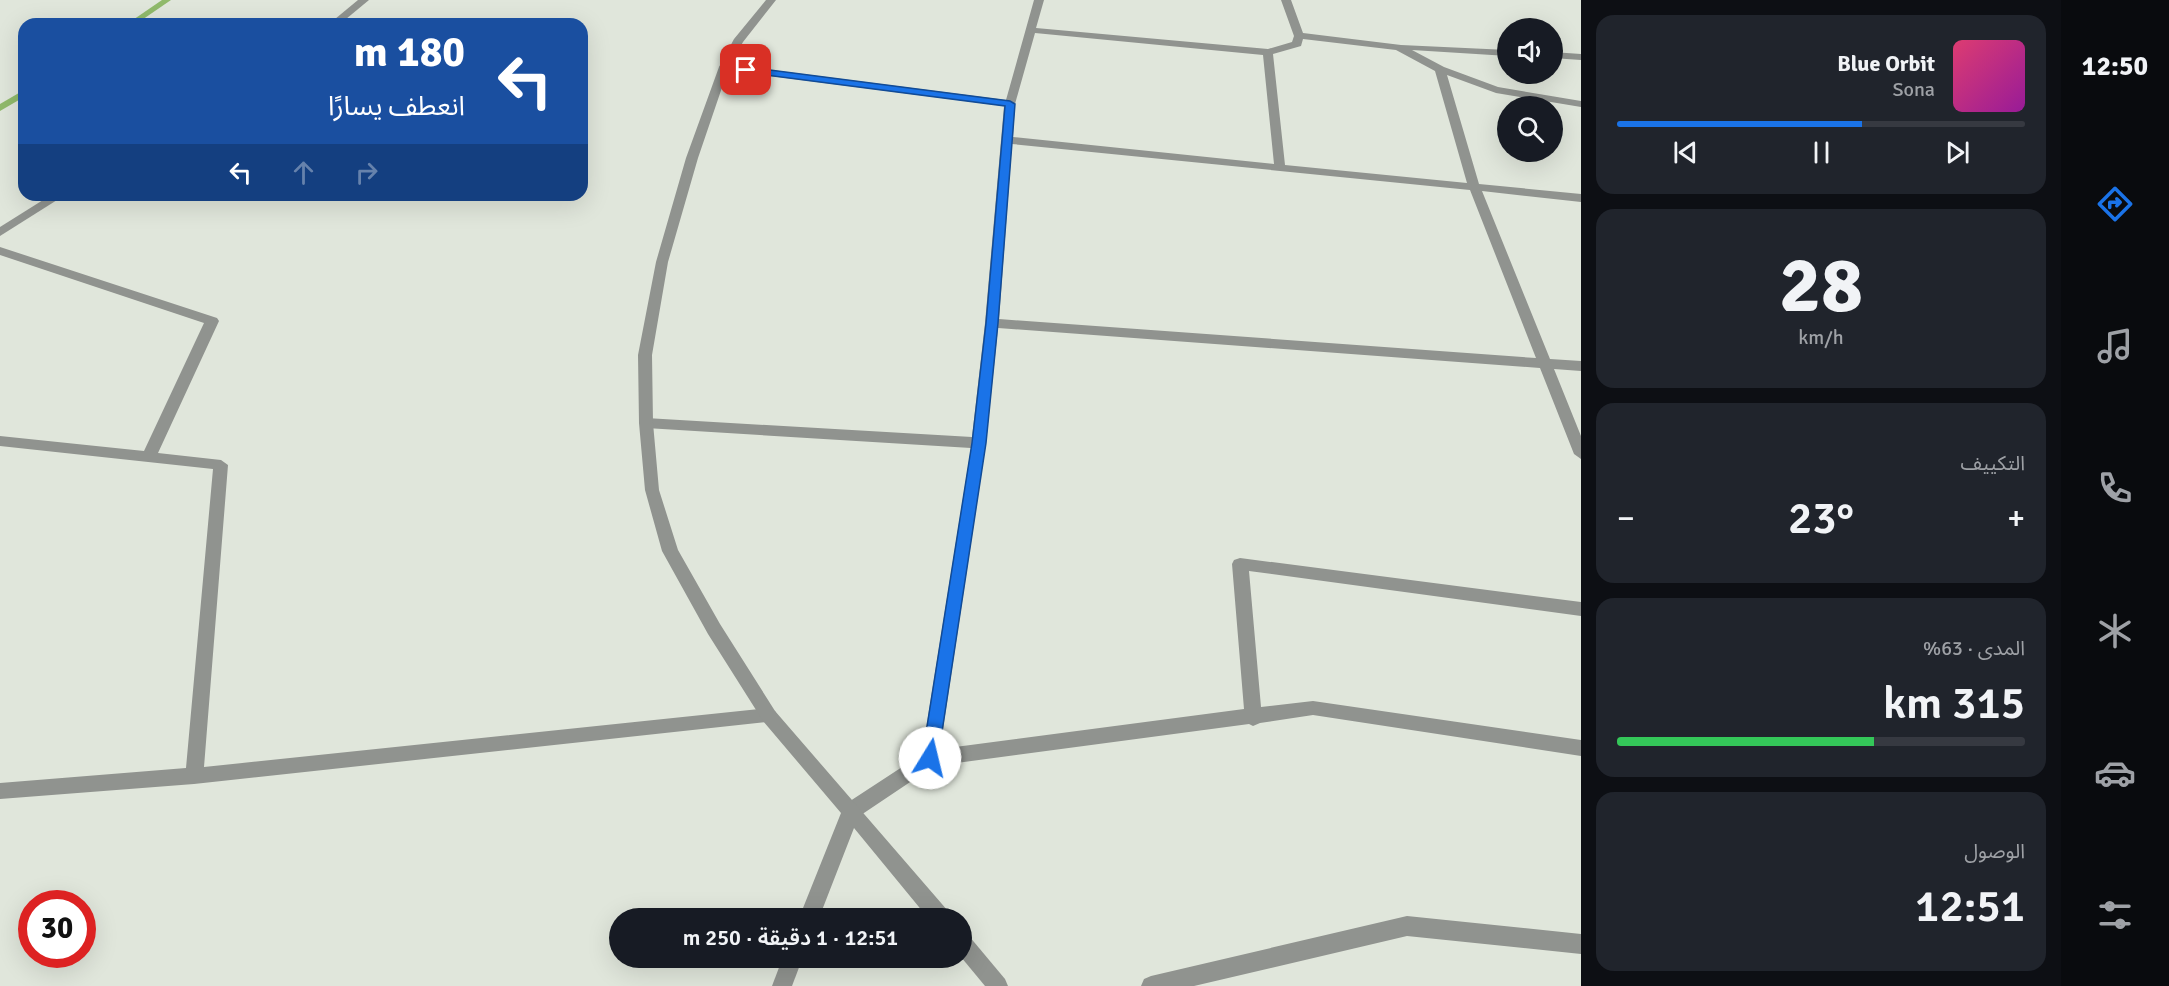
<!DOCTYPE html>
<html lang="ar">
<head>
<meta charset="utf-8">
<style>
  :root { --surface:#171b24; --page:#20242c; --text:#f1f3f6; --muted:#9ea1a6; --line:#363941; --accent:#1a73e8 }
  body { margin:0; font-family:Signika,"Noto Sans Arabic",sans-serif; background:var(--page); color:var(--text); direction:rtl; height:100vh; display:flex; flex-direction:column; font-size:22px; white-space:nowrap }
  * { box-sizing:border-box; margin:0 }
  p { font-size:20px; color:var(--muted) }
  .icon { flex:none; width:33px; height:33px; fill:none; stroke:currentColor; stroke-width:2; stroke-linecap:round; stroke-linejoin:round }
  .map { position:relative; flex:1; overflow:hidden; direction:ltr }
  .drawer { display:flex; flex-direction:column; gap:15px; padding:15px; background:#0d0f14; width:480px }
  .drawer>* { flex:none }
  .top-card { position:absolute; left:18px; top:18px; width:570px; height:183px; border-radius:18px; box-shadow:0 6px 24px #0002; direction:rtl; background:#1a4fa0; color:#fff; overflow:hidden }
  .tools { position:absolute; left:1497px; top:18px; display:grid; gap:12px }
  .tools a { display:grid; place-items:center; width:66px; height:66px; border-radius:50%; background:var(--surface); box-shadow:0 6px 24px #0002; font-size:30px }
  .speed { position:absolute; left:18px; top:890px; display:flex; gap:12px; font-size:30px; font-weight:700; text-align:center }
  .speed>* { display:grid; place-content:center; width:78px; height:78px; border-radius:50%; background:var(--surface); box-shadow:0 6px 24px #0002; line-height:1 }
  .speed .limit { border:9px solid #d22; background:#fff; color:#111 }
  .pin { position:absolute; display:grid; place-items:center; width:51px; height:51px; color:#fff; margin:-26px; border-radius:12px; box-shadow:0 3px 9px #0006 }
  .me { position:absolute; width:66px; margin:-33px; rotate:9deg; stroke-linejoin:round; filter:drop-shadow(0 0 4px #0008) }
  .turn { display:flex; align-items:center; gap:21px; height:126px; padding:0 24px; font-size:27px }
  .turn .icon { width:78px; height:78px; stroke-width:2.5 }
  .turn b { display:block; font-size:42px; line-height:51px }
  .lanes { display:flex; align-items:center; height:57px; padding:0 24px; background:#0003; justify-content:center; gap:30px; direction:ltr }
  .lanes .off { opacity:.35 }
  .big { font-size:45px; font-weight:600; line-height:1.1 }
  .drawer .card { flex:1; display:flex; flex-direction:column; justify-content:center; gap:9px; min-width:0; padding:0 21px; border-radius:18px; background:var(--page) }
  .drawer .dial { align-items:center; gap:0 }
  .dial b { font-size:78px; line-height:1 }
  .song { display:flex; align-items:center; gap:18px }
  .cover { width:72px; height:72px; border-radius:9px; background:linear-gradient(135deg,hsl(340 70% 55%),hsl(300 70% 35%)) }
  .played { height:6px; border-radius:3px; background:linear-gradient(90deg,var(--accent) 60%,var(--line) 60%) }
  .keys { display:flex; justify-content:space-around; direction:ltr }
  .heat { display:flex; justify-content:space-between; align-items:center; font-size:33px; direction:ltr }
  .charge { height:9px; border-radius:4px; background:linear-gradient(90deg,#34c759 63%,var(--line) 0) }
  .trip { position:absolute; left:609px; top:908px; width:363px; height:60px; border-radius:30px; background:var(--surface); box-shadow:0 6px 24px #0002; font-weight:600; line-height:60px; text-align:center; direction:rtl }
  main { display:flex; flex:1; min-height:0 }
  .tab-bar { display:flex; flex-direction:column; width:108px; justify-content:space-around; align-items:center; background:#090b0e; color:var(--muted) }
  .tab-bar .icon { width:42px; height:42px }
  .tab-bar .active { color:var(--accent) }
  .tab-bar b { font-size:27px; color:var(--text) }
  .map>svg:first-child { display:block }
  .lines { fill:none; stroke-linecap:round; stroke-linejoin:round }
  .stream { fill:#90ba6b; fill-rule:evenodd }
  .minor { fill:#90938f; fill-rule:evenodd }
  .tertiary { fill:#90938f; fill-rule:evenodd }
  .route { fill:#1a73e8; stroke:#114b97; stroke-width:1.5 }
</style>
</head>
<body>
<main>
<nav class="tab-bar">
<b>12:50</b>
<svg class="icon active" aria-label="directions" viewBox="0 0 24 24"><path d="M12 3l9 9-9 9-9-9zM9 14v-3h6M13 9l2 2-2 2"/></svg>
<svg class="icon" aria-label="music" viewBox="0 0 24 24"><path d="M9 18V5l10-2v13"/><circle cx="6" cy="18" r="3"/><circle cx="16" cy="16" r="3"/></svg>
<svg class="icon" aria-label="phone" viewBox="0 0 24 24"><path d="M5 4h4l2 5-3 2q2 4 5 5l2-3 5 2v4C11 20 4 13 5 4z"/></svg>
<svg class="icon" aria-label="climate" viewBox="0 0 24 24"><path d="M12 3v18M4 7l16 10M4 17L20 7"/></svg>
<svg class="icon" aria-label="car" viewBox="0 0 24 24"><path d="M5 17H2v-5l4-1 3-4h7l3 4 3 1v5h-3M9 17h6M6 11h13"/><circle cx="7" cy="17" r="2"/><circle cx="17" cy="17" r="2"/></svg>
<svg class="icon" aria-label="filters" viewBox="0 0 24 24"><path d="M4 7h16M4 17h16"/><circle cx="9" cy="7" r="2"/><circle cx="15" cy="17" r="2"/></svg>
</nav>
<section class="drawer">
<div class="card">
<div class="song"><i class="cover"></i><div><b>Blue Orbit</b><p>Sona</p></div></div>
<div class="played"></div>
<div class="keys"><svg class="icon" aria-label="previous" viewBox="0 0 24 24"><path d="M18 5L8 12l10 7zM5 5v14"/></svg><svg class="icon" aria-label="pause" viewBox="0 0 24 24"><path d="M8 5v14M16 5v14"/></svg><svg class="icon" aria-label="next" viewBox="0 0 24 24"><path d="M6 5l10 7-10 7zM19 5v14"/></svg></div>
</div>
<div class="card dial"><b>28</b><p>km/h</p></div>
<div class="card"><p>التكييف</p>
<div class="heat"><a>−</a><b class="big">23°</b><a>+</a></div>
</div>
<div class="card"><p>المدى · 63%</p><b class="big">315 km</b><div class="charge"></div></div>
<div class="card"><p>الوصول</p><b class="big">12:51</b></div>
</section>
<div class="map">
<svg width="1581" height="986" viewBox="0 0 1581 986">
  <rect width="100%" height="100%" fill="#e0e6db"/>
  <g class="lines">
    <g class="stream">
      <polygon points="162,0 171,0 136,24 127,24"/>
      <polygon points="24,90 24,97 0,111 0,104"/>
    </g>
    <g class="minor">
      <polygon points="358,0 369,0 340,24 329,24"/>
      <path d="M1034 0H1044L1036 28 1268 49 1292 42 1294 36 1281 0H1291L1303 33 1401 45 1508 50V56L1412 50 1444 67 1498 87 1581 101V107L1496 93 1447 75 1479 184 1581 194V202L1482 191 1550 359 1581 361V371L1554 369 1581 436V459L1574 454 1540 368 998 328 986 443 940 749 1244 709 1232 564 1234 560 1240 558 1581 602V616L1249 571 1261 707 1313 701 1581 740V756L1313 715 1260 723 1253 726 1249 724 934 766 858 817 851 820 844 817 842 811 844 805 922 754 971 448 646 428 639 423 646 418 972 437 985 323 1004 106 724 70 719 67 724 64 1006 100ZM1035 33 1263 55 1274 164 1013 137 1015 104ZM1303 39 1396 50 1435 71 1467 183 1285 165 1273 54 1301 46ZM1012 144 1470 190 1536 358 999 319Z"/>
      <polygon points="1552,52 1581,54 1581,60 1552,58"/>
      <polygon points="51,195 65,195 0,236 0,227"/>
      <polygon points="0,247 217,318 219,321 158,453 221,460 228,465 204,767 769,708 775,711 778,716 775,721 194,784 0,799 0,783 186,768 213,469 0,446 0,436 144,451 204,323 0,255"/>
      <polygon points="1407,916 1581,934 1581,954 1407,936 1194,986 1141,986 1144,979 1151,976"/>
    </g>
    <g class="tertiary">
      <polygon points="766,0 776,0 743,42 729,67 698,158 668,262 652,355 653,423 659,490 678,550 720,624 775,711 948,911 951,918 928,918 854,828 819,918 799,918 841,813 763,721 708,634 662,551 645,490 639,423 638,355 656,262 686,158 719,67 734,39"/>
      <polygon points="962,933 969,936 1005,979 1008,986 985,986 961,957"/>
      <polygon points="783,957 803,957 792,986 772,986"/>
    </g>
  </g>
  <polygon class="route" points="746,67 1010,101 1015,104 998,323 986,443 938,758 936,764 930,766 925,764 922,758 972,443 986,323 1005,106 742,72 742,68"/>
</svg>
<div class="tools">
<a><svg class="icon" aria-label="sound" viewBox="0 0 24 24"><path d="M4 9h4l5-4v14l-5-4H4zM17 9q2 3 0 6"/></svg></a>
<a><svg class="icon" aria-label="search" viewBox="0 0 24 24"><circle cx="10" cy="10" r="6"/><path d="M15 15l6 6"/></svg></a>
</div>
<div class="speed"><div class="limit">30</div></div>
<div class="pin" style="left:746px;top:70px;background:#d93025"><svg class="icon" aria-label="arrive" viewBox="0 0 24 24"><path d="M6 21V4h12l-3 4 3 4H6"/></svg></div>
<svg class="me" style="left:930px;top:758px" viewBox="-20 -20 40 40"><circle r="19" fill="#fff"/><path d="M0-13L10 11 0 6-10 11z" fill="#1a73e8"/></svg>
<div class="trip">12:51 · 1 دقيقة · 250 m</div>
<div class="top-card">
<div class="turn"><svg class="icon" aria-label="left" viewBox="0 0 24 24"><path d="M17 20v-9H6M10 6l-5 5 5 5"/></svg><div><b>180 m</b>انعطف يسارًا</div></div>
<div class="lanes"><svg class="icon" aria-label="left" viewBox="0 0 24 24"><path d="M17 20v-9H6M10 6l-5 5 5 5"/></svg><svg class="icon off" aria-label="ahead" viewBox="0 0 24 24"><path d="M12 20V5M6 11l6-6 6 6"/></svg><svg class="icon off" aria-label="right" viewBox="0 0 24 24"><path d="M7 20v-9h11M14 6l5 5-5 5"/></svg></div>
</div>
</div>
</main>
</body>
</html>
